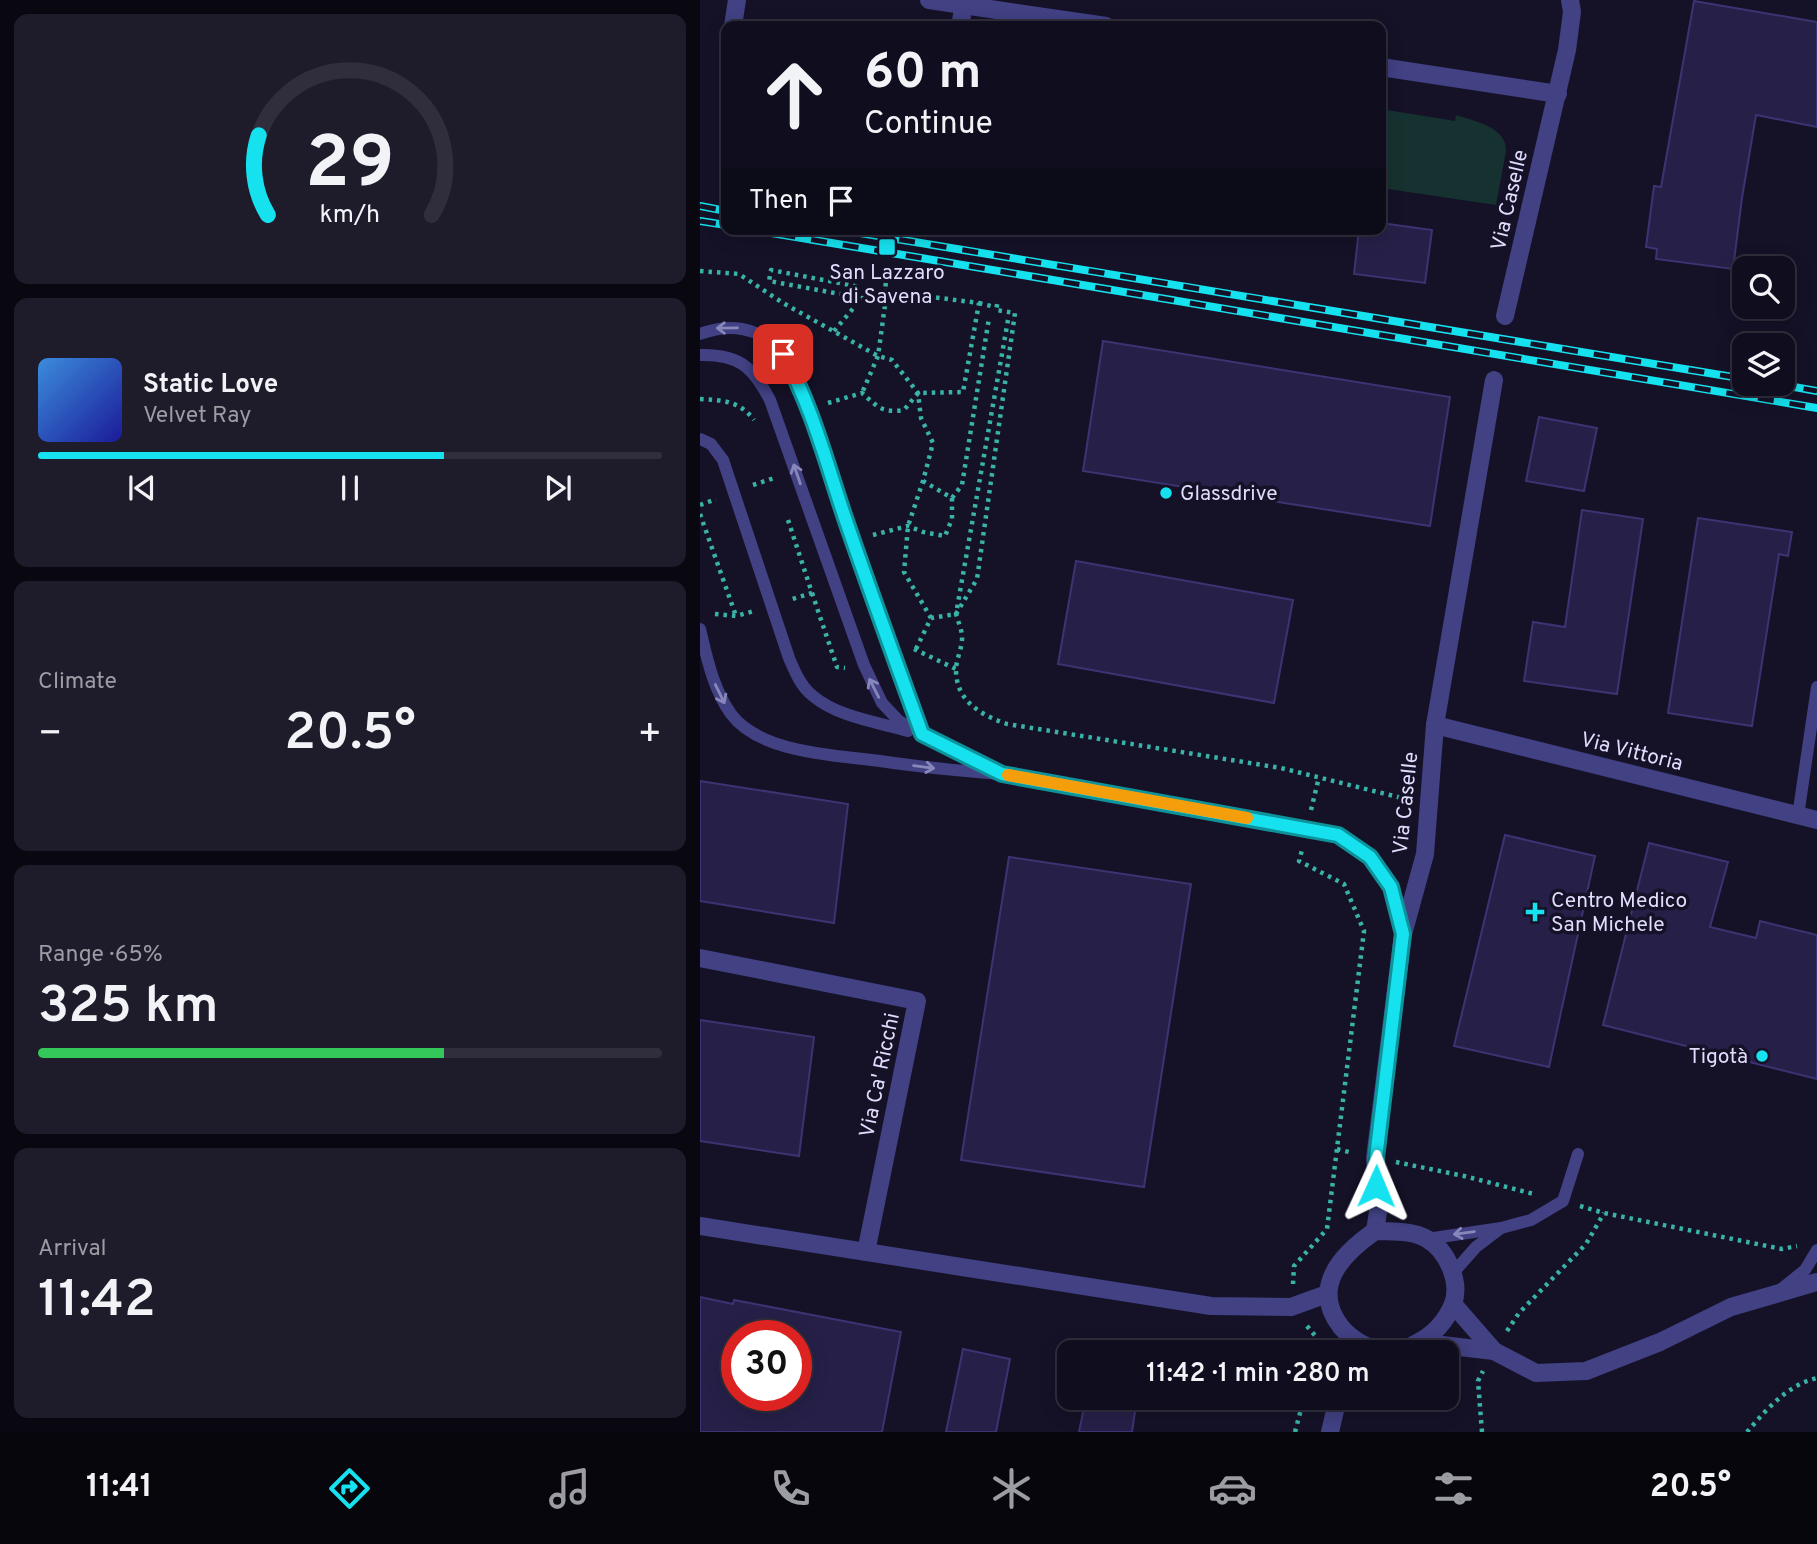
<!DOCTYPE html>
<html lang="en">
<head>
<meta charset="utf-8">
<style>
  :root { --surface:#100e1e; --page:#1e1c2b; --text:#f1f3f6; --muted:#9c9ca4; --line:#302e3c; --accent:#16e2ef }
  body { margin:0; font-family:Overpass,sans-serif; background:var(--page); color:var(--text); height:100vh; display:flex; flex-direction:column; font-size:26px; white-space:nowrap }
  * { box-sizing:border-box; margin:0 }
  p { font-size:23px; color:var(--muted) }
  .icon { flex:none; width:38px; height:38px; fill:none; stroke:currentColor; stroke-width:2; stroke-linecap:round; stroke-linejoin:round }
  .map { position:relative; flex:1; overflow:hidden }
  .drawer { display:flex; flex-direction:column; gap:14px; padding:14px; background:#090810; width:700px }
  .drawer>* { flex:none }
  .hud { position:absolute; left:21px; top:21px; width:665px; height:214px; border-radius:14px; box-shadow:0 4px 18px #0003,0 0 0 2px var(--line); background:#100e1e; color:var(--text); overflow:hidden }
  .buttons { position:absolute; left:1032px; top:256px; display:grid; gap:14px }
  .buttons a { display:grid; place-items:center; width:63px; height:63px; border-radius:14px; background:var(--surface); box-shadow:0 4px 18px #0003,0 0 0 2px var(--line); font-size:35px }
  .speed { position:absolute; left:21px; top:1320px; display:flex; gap:14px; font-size:35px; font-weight:700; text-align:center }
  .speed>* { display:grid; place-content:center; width:91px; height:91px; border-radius:50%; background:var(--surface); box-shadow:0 4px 18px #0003,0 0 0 2px var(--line); line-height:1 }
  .speed .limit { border:10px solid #d22; background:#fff; color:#111 }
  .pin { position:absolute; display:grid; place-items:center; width:60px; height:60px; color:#fff; margin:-30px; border-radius:14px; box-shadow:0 4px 10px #0006 }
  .me { position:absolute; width:77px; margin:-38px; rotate:1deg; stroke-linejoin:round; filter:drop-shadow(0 0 5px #0008) }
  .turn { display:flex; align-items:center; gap:24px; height:147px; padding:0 28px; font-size:32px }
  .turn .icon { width:91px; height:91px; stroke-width:2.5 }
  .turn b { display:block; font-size:49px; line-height:60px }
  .then { display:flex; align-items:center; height:66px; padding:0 28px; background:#0003; gap:14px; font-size:26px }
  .big { font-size:52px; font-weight:600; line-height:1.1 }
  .drawer .tile { flex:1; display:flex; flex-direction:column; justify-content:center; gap:10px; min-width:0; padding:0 24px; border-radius:14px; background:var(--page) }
  .drawer .dial { align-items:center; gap:0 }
  .dial svg { height:182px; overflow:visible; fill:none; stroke:var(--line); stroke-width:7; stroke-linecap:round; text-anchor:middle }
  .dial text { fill:var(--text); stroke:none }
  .song { display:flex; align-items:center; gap:21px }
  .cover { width:84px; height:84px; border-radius:10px; background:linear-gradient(135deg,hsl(210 70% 55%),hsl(240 70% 35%)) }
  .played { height:7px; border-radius:4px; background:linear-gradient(90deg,var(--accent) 65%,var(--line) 65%) }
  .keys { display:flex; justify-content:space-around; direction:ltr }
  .heat { display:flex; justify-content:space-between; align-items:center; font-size:38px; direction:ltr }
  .charge { height:10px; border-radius:5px; background:linear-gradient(90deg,#34c759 65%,var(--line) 0) }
  .trip { position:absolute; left:357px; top:1340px; width:402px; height:70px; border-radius:14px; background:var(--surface); box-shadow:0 4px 18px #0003,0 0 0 2px var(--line); font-weight:600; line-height:70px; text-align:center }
  .tab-bar { display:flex; height:112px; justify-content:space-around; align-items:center; background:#06060c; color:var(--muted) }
  .tab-bar .icon { width:49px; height:49px }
  .tab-bar .current { color:var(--accent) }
  .tab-bar b { font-size:32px; color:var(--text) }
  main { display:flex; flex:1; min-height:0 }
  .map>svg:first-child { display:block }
  .green { fill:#163230 }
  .building { fill:#262048; stroke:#3d3372; stroke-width:2; fill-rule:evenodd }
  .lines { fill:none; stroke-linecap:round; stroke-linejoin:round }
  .path { stroke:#39b3a7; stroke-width:4.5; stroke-dasharray:3.5 5; stroke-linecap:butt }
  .service { stroke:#414184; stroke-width:12 }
  .minor { stroke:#414184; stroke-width:18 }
  .tertiary { stroke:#414184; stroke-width:18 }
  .rail-casing { stroke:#16e2ef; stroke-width:8 }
  .rail { stroke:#151228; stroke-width:5; stroke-dasharray:16; stroke-linecap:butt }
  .oneway { stroke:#8887ba }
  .route-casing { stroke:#0e939b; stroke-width:18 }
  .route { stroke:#16e2ef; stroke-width:12 }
  .slow { stroke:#f59e0b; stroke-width:12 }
  .poi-dot { fill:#16e2ef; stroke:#151228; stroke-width:2.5 }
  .labels { text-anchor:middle; stroke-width:7; stroke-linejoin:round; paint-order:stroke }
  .street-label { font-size:21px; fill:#dfdcfd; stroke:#151228 }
  .poi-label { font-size:21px; fill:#dfdcfd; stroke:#151228; text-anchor:start }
</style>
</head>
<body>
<main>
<section class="drawer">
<div class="tile dial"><svg viewBox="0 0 100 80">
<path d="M14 69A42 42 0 1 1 86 69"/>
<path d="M14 69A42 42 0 0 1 10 34" stroke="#16e2ef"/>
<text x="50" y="56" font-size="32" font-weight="700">29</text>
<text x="50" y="72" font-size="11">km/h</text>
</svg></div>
<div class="tile">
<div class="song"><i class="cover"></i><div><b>Static Love</b><p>Velvet Ray</p></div></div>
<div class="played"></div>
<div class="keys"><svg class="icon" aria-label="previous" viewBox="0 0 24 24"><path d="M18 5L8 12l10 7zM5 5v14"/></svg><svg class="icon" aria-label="pause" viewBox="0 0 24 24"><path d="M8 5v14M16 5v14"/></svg><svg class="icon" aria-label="next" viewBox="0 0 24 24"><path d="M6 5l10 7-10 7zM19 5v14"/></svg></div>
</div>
<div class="tile"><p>Climate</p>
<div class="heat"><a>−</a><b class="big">20.5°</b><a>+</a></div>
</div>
<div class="tile"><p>Range · 65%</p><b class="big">325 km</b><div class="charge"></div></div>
<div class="tile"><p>Arrival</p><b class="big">11:42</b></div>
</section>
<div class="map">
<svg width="1117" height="1432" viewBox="0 0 1117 1432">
  <rect width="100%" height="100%" fill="#151228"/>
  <path class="green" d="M681 109 755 121 756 115C774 121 807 127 806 151L796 205 681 188Z"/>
  <g class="building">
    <polygon points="994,1 1117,22 1117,127 1056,115 1042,198 1033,269 956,259 957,249 946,247 954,186 961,187"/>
    <polygon points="681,223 732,230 725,283 654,274 659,229 681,229"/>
    <polygon points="403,341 750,397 730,526 383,471"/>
    <polygon points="839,417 897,428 884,491 826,481"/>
    <polygon points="882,510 943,519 917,694 824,681 833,622 865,627"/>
    <polygon points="998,518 1092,532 1088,556 1079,554 1052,726 968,713"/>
    <polygon points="376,561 593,600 574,703 358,664"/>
    <polygon points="0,781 148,804 134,923 0,901"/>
    <polygon points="805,835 895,856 849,1067 754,1046"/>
    <polygon points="949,843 1028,862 1010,927 1056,938 1060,921 1117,935 1117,1079 903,1025"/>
    <polygon points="309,857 491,884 444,1187 261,1160"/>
    <polygon points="0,1020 114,1037 99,1156 0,1141"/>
    <path d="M0 1297 33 1304 34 1300 201 1332 182 1432H0ZM37 1335H96V1395H37Z"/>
    <polygon points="263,1349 310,1359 296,1432 246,1432"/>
    <polygon points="386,1398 437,1398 432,1432 379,1432"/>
  </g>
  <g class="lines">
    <g class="path">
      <polyline points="0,271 39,274 83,303 178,356 192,360 218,393 221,418 233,443 223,481 208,526 204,572 231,618"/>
      <polyline points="157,276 155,286 71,270 69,281 162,298"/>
      <polyline points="279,303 291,306"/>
      <polyline points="185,305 185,291"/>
      <path d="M308 320 256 614C258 621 261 628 262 635 263 646 257 657 256 668 255 701 281 715 307 724L581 768 706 799"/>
      <polyline points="134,331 162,298 185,305 178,356 162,393"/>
      <path d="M0 399C22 400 40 401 54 420"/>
      <path d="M128 403 162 393C178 407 181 413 204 410L218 393 263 392 279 303 185 291 186 281"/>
      <polyline points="53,485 74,478"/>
      <polyline points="252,498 262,485 289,318"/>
      <polyline points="0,505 16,499"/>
      <polyline points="0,514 36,616"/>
      <polyline points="88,520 112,593 89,600"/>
      <polyline points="173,535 208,526 223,532 245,536 252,519 252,498 223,481"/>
      <polyline points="112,593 137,667 145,668"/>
      <polyline points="15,614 36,616 54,611"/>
      <polyline points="214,649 256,669"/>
      <polyline points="216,649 231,618 256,614 277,579 315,313 296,310 298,300"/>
      <polyline points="611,810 619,777"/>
      <polyline points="637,1149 653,1153"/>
      <polyline points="696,1162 764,1176 834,1194"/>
      <polyline points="880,1206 904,1213 1082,1249 1097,1246"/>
      <polyline points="593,1284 594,1266 627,1229 664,931 644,884 599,861 602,850"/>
      <polyline points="607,1326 617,1338 613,1353"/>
      <polyline points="807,1331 819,1313 886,1244 904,1213"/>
      <polyline points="595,1432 604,1398"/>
      <polyline points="782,1432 778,1381 783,1371"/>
      <path d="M1047 1432C1066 1410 1087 1385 1117 1378"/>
    </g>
    <g class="service">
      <path d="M0 334C24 325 50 325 70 342 109 373 129 470 145 517 169 590 196 662 222 735"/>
      <path d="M0 355C39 354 53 367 70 400L164 665 182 703 199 721 295 771"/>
      <path d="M0 439 11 444 23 460 89 658C95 672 101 687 113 696 138 717 177 722 208 731"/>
      <path d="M0 629C7 658 13 689 31 714 60 753 134 755 180 761 220 767 261 771 302 774L638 835 670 857 691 887 702 931"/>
      <polyline points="1098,816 1117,687"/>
      <polyline points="727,1239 801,1228 831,1220 863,1201 878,1154"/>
      <polyline points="753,1273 776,1247 801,1228"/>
      <polyline points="1080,1290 1105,1270 1117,1250"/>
    </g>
    <g class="minor">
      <polyline points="229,0 406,26"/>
      <polyline points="33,26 37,0"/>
      <polyline points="260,26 264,5"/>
      <polyline points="681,67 858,94"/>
      <polyline points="805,316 867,50 872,12 870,0"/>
      <polyline points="735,725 1117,820"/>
      <polyline points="0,958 217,1001 166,1252"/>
      <polyline points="0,1226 511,1306 591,1307 627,1294"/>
      <polyline points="675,1231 678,1212 675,1158 703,934 725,854 735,725 794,380"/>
    </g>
    <g class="tertiary">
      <path d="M675 1231C692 1232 712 1230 727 1239 747 1250 761 1282 753 1304 746 1321 733 1335 717 1343 709 1348 697 1353 687 1352 669 1349 652 1340 641 1327 610 1287 642 1254 675 1231Z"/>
      <polyline points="753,1304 794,1351 836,1373 886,1371 960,1342 1031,1307 1117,1282"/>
      <polyline points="714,1346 742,1345 794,1351"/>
      <polyline points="630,1432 638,1398"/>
    </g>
    <g class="rail-casing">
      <g id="rail">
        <polyline points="0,206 26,211"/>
        <polyline points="0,221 26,225"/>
        <polyline points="48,229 1117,408"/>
        <polyline points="136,229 1045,379"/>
        <polyline points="1072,383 1117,391"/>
      </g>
    </g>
    <use href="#rail" class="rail"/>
  </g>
  <defs><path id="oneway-shaft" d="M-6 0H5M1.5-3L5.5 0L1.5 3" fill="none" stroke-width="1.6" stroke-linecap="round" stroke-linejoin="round" transform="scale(1.75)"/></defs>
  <g class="oneway">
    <use href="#oneway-shaft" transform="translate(27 328) rotate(179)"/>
    <use href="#oneway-shaft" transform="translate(97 474) rotate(-109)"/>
    <use href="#oneway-shaft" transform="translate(174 688) rotate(-117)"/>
    <use href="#oneway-shaft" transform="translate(20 694) rotate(64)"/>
    <use href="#oneway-shaft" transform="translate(224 767) rotate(8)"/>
    <use href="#oneway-shaft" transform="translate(764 1233) rotate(172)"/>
  </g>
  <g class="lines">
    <g class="route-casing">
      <path id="route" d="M83 354C112 406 126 462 145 518 170 591 196 662 222 734L302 774 638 835 670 857 691 887 703 934 676 1158V1186"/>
    </g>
    <use href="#route" class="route"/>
    <polyline class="slow" points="308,775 547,818"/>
  </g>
  <g class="poi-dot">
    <rect x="178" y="238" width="18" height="18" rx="3.5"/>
    <circle cx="466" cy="493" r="7"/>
    <path d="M831.5 901.5h7v7h7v7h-7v7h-7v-7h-7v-7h7z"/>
    <circle cx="1062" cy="1056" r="7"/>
  </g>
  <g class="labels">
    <g class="street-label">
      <text transform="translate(809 200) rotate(-77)" y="7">Via Caselle</text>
      <text transform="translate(932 751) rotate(14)" y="7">Via Vittoria</text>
      <text transform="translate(705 803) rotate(-84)" y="7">Via Caselle</text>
      <text transform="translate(179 1075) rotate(-78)" y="7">Via Ca' Ricchi</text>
    </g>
    <g class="poi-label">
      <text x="187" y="279" text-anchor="middle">San Lazzaro<tspan x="187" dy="24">di Savena</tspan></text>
      <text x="480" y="500">Glassdrive</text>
      <text x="851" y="907">Centro Medico<tspan x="851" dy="24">San Michele</tspan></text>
      <text x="1048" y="1063" text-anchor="end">Tigotà</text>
    </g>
  </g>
</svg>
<div class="buttons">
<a><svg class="icon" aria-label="search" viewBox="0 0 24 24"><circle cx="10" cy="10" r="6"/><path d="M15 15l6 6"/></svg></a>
<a><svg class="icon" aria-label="layers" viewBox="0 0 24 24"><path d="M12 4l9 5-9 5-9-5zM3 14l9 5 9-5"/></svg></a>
</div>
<div class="speed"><div class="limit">30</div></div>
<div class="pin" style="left:83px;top:354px;background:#d93025"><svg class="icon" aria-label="arrive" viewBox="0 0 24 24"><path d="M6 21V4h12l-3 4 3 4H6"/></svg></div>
<svg class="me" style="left:676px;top:1186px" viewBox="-20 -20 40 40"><path d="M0-17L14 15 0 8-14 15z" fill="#16e2ef" stroke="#fff" stroke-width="4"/></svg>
<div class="trip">11:42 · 1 min · 280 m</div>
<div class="hud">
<div class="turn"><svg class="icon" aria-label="ahead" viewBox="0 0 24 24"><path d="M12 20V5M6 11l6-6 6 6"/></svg><div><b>60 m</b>Continue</div></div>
<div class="then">Then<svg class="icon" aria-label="arrive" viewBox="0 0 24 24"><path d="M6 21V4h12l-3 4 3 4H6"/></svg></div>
</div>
</div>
</main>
<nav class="tab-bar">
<b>11:41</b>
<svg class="icon current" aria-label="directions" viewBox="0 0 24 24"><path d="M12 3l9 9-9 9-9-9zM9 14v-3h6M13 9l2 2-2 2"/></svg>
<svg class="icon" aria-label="music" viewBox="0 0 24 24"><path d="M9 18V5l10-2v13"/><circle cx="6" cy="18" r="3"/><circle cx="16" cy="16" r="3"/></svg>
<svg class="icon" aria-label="phone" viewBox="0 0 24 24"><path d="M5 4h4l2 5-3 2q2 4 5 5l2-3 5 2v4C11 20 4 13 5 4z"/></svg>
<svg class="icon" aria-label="climate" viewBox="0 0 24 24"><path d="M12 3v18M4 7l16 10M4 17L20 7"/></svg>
<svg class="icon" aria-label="car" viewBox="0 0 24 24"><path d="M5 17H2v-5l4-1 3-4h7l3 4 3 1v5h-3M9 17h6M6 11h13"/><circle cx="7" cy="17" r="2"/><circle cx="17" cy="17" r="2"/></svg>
<svg class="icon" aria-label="filters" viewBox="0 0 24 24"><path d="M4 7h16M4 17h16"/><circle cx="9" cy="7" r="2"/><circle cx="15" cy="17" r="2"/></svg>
<b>20.5°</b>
</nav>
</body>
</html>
